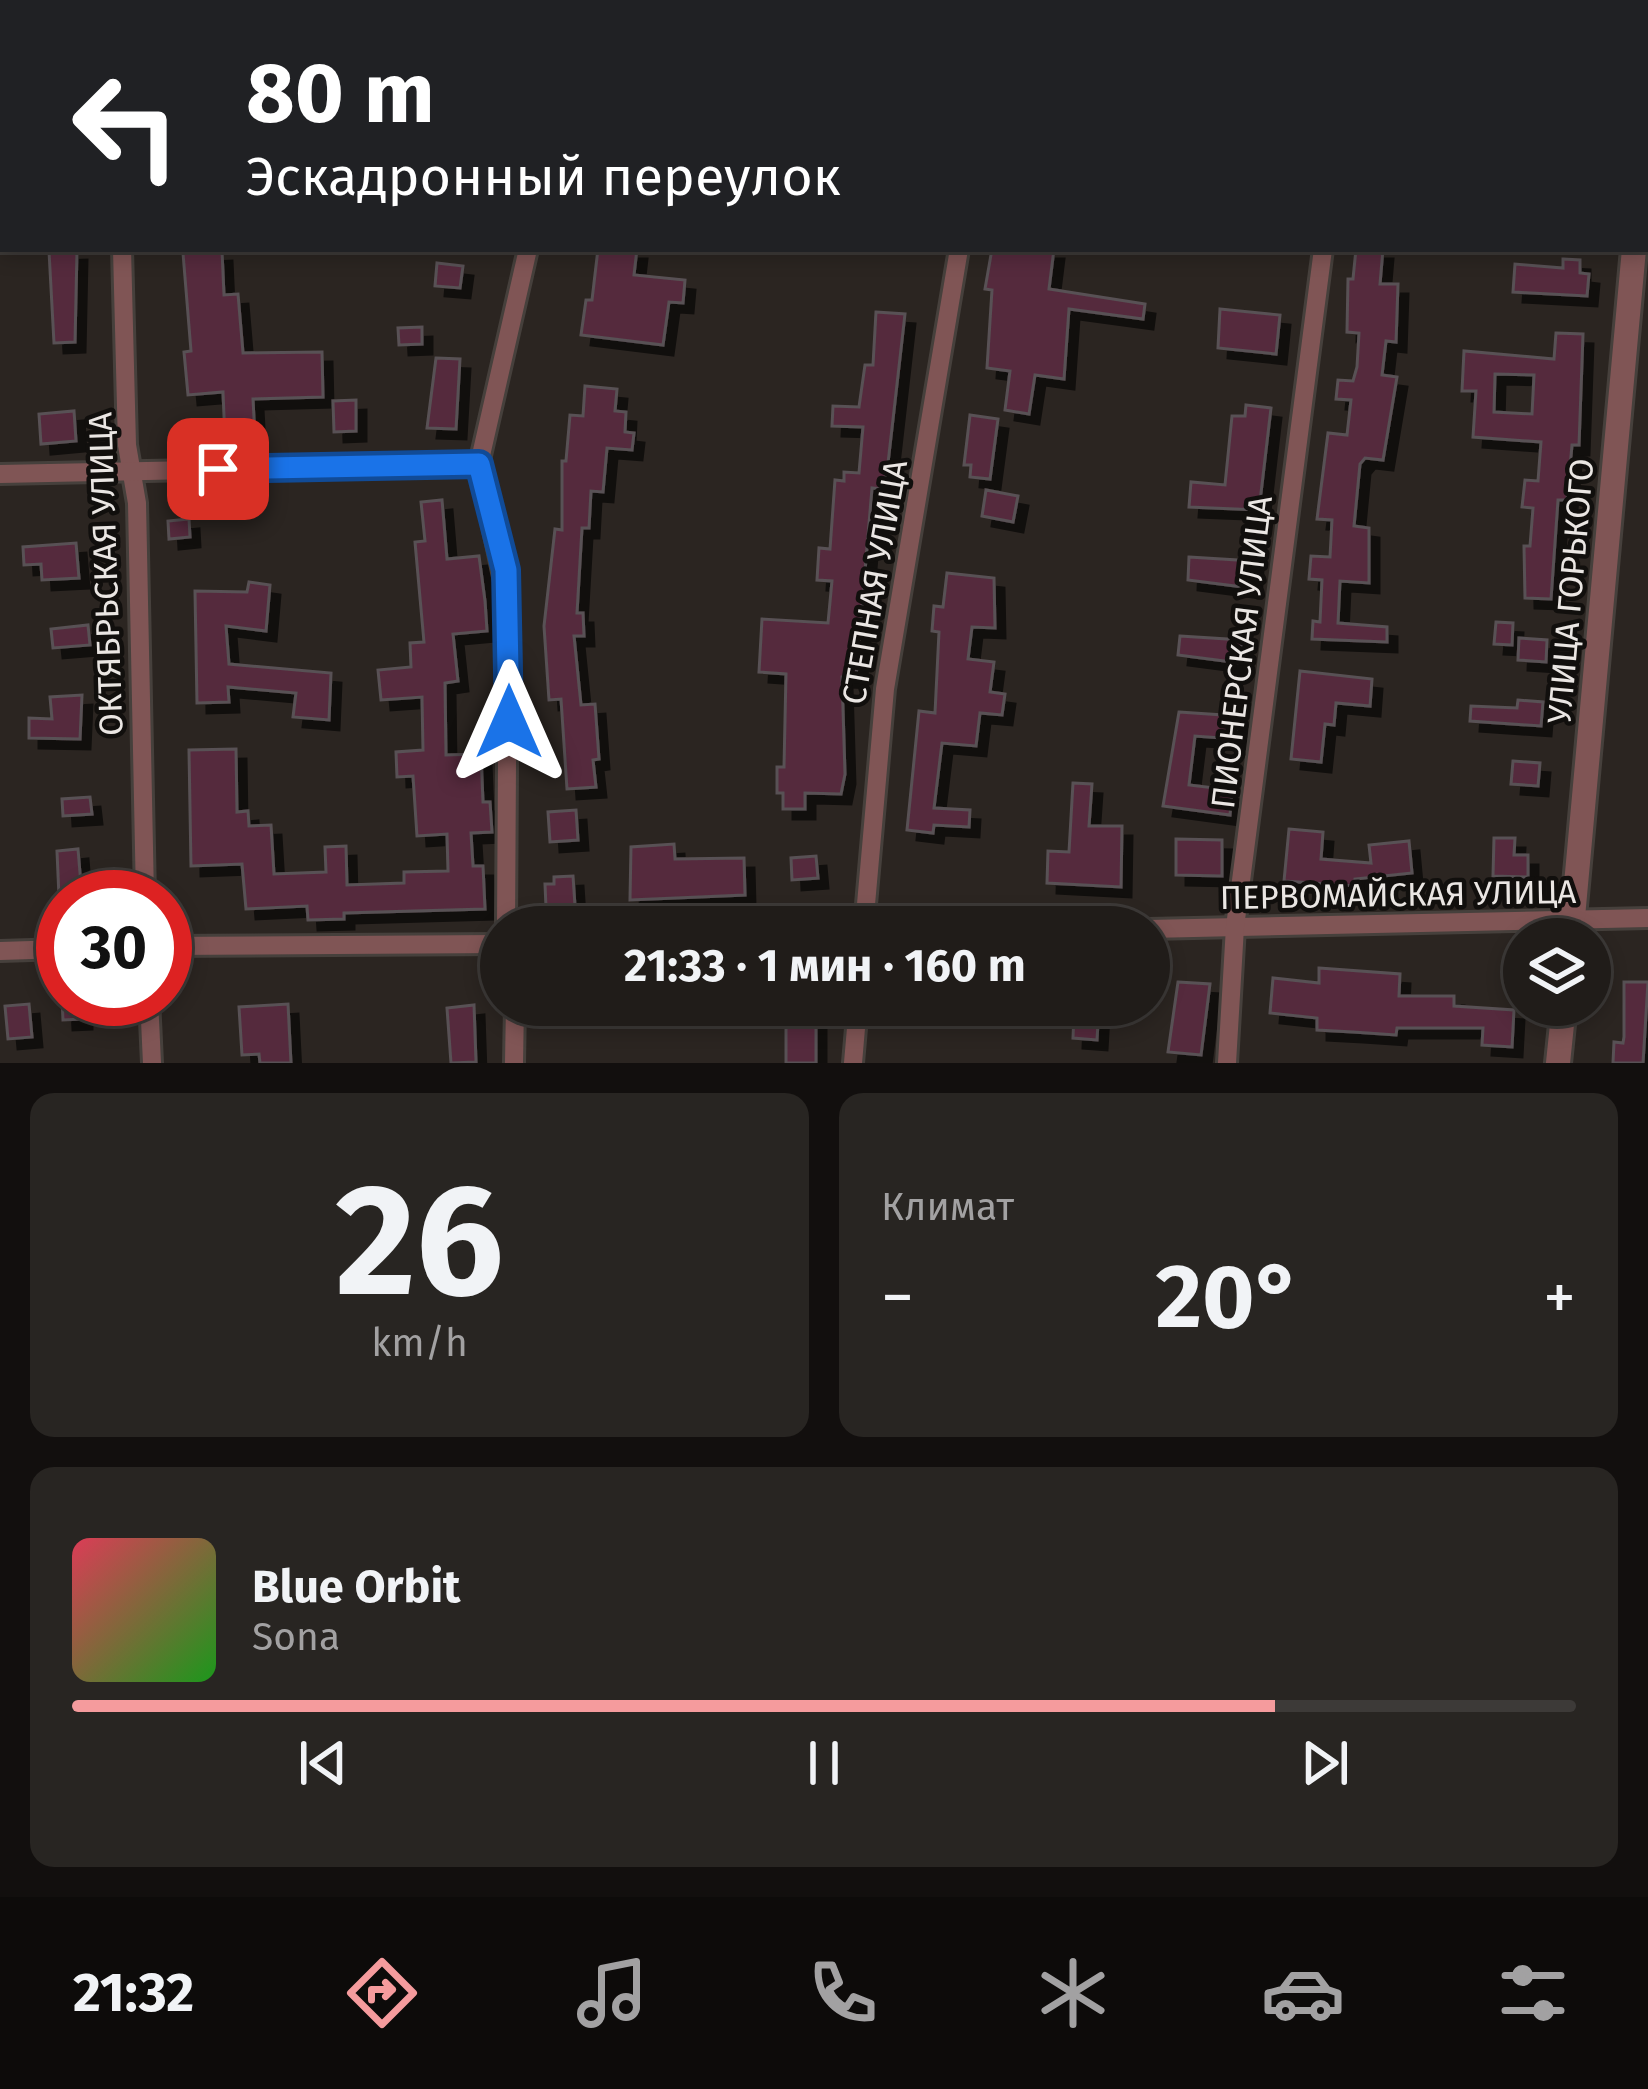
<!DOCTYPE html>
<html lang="ru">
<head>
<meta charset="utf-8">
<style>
  :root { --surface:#201c19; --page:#282522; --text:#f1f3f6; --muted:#a2a1a2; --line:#3d3a38; --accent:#f59b9d }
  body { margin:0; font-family:"Fira Sans",sans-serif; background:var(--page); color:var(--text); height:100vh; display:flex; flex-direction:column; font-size:45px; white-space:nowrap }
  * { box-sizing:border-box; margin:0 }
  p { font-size:39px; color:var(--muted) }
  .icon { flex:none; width:66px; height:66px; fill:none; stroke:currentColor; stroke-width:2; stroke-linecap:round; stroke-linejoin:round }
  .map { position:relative; height:1063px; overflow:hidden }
  .side { display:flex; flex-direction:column; gap:30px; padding:30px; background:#120f0e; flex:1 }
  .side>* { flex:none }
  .guide { position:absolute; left:0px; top:0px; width:1650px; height:252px; box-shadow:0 6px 18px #0003,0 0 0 3px var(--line); background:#202124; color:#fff; overflow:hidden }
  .fabs { position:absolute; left:1503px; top:918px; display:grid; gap:24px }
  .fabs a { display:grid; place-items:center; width:108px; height:108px; border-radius:50%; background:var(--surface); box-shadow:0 6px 18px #0003,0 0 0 3px var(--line); font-size:60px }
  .speed { position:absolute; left:36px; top:870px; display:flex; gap:24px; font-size:60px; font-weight:700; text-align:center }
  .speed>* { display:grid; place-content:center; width:156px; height:156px; border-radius:50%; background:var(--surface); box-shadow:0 6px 18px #0003,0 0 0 3px var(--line); line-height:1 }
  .speed .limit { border:18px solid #d22; background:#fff; color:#111 }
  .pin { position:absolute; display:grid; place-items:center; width:102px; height:102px; color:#fff; margin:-51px; border-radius:24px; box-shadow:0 6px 18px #0006 }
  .me { position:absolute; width:132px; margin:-66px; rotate:0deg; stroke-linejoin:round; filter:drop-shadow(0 0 9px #0008) }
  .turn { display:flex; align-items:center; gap:42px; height:252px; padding:0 48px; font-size:54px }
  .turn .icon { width:156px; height:156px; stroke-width:2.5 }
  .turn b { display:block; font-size:84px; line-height:102px }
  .big { font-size:90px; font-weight:700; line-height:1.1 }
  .side .tile { flex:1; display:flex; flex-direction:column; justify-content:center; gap:18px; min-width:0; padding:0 42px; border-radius:24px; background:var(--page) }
  .side .dial { align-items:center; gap:0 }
  .dial b { font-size:156px; line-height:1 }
  .song { display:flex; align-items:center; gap:36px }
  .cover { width:144px; height:144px; border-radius:18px; background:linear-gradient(135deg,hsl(350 70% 55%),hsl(120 70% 35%)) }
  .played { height:12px; border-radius:6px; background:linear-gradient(90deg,var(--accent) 80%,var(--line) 80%) }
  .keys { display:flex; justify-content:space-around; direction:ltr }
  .heat { display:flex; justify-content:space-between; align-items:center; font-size:66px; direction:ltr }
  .side .tiles { flex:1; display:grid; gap:30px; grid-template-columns:1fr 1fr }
  .tile:last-child { grid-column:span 2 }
  .trip { position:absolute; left:480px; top:906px; width:690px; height:120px; border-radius:60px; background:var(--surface); box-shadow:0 6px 18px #0003,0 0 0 3px var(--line); font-weight:700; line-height:120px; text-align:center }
  .tabs { display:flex; height:192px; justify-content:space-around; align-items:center; background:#0d0b0a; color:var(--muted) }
  .tabs .icon { width:84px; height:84px }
  .tabs .selected { color:var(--accent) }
  .tabs b { font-size:54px; color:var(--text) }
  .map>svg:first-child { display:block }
  .building { fill:#542a3e; stroke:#595154; stroke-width:3; fill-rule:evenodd; filter:url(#shadow) }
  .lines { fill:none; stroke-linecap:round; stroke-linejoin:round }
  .minor-casing { stroke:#46403c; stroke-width:24 }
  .tertiary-casing { stroke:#46403c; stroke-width:30 }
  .minor { stroke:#805555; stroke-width:18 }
  .tertiary { stroke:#805555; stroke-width:24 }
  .route-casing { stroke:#114b97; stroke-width:30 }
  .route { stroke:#1a73e8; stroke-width:21 }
  .labels { text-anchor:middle; stroke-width:9; stroke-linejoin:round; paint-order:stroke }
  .street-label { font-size:33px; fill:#eae6e3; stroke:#110f0d }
</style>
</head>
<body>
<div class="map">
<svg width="1648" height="1063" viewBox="0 0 1648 1063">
  <defs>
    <filter id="shadow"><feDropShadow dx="10" dy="10" stdDeviation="0" flood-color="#0009"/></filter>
  </defs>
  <rect width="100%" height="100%" fill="#2b2521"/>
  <g class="building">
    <polygon points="598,249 637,249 634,275 685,280 683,303 669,302 663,345 581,335 586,300 592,300"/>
    <polygon points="992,249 1054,249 1049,289 1145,304 1143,319 1069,309 1064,379 1035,375 1029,414 1005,410 1010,371 987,368 992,290 985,289"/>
    <polygon points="1356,249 1383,249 1380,284 1398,284 1396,342 1386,341 1382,375 1397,377 1383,460 1365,458 1360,464 1354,526 1369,528 1369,583 1340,581 1338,623 1387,627 1387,642 1312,639 1313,621 1320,622 1322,580 1309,579 1311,556 1330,557 1332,520 1317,519 1328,433 1347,435 1351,400 1336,399 1338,380 1353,381 1357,367 1359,333 1347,332 1348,279 1353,279"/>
    <polygon points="77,250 75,342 54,343 49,251"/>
    <polygon points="222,251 224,295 238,294 243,353 322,352 323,397 253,399 255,438 225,440 223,392 188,395 184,352 191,351 183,253"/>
    <polygon points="1563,259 1580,260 1580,273 1589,274 1587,296 1513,292 1515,264 1563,268"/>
    <polygon points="437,263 463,266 460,288 435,286"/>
    <polygon points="1220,309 1280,315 1276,354 1218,348"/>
    <polygon points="876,312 905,314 887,472 881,489 872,488 856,678 842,677 845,774 841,794 805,793 805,809 783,809 783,793 777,793 777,767 784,767 786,674 759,672 762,619 828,623 832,581 817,580 819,548 830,549 835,480 844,481 844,472 859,473 863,427 832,426 833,406 859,407 865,365 873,365"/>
    <polygon points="422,327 422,344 399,345 398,328"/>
    <path d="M1556 333 1583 334 1579 445H1572L1567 500H1558L1551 599 1525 598 1524 546H1530L1533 508 1522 507 1525 480 1538 481 1541 442 1473 437 1476 391H1462L1464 351 1554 359ZM1495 374 1534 375 1532 414 1494 412Z"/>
    <polygon points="436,358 460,359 456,429 427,428"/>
    <polygon points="585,386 617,389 615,411 626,412 625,432 634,433 632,450 607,448 603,492 591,491 589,528 582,528 577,613 583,613 584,636 574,636 581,705 595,704 599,759 593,760 596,787 567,789 561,699 549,700 544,626 555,529 562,530 562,461 566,461 570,415 583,416"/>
    <polygon points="356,400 356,431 334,432 333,401"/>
    <polygon points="1246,405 1271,408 1259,510 1189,507 1191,482 1225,485 1232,416 1245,416"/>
    <polygon points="74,411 76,441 41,444 39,414"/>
    <polygon points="970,415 998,419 990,479 970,477 971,465 964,465"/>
    <polygon points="986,490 1018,496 1013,522 982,516"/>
    <polygon points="442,500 447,559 479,556 485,601 487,631 453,634 458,681 445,683 446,755 481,754 483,802 490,802 492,832 471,833 473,866 483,866 485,909 344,913 344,919 308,920 307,906 246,909 242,864 191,866 189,750 236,749 237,812 248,811 249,826 271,825 274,874 326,872 325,847 346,846 347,885 404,883 404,872 448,871 447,834 417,836 413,776 397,777 396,752 423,750 422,697 381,700 378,670 411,667 410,643 424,642 415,542 425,541 421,502"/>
    <polygon points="189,519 190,537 169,539 168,521"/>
    <polygon points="76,543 79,578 42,580 41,564 24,565 23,547"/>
    <polygon points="1189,557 1253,561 1251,588 1188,580"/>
    <polygon points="947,573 994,578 995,628 972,627 968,659 994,662 990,692 1005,694 1002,715 980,713 976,746 942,743 934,808 970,810 969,827 934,825 933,833 907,830 919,711 935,713 939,632 932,631 934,606 943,607"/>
    <polygon points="249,582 270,585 266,631 226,626 229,664 331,673 329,720 293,717 296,693 228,687 229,702 197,703 195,591 247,592"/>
    <polygon points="1496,622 1513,623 1512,645 1494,644"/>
    <polygon points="88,625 90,645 53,648 51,629"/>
    <polygon points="1180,636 1242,640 1240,663 1178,655"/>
    <polygon points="1519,638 1547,640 1546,662 1518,660"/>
    <polygon points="1300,671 1372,679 1370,706 1336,703 1334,725 1325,724 1321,762 1291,759"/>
    <polygon points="82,695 80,739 29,738 29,718 52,719 50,697"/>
    <polygon points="1518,700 1543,702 1541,726 1470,721 1471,706 1517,708"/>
    <polygon points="1179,712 1237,716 1235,739 1195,736 1189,785 1232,790 1230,815 1163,806"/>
    <polygon points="1513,761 1540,763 1538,786 1511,784"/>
    <polygon points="1073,783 1092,784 1089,826 1122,826 1121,887 1047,883 1048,851 1069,852"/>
    <polygon points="90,797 92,814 63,816 62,799"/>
    <polygon points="576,810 578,840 550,842 548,812"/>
    <polygon points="1289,829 1323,832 1321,859 1371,863 1369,845 1409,841 1412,873 1355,879 1355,886 1284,881"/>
    <polygon points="1494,838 1515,838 1514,855 1528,855 1528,877 1493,876"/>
    <polygon points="1176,839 1222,840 1222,876 1176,875"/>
    <polygon points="674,844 675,859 744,858 745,895 630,900 631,847"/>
    <polygon points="78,849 82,897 59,897 57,851"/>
    <polygon points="816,856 818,878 792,880 791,858"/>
    <polygon points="573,876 575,906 546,907 545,884 554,884 554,877"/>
    <polygon points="1319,968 1400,974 1399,996 1454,996 1454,1006 1514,1010 1512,1047 1482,1045 1483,1028 1397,1028 1396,1035 1353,1032 1317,1030 1317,1018 1270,1013 1273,978 1319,983"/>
    <polygon points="1178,982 1210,984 1201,1055 1168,1052"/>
    <polygon points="1624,982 1648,982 1643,1063 1613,1063 1614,1042 1623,1043 1624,1037"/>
    <polygon points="62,999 82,999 82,1019 63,1020"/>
    <polygon points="29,1004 32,1037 8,1039 5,1006"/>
    <polygon points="288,1004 291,1063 260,1063 259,1054 242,1055 239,1007"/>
    <polygon points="474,1005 476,1062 451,1063 447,1008"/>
    <rect x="786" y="1005" width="30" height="58"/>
    <polygon points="1082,1005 1099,1005 1097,1040 1073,1038 1074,1014 1081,1015"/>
  </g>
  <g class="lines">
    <g class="minor-casing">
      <g id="minor">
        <polyline points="574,0 575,3"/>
        <polyline points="112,3 112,0"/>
        <polyline points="999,3 1000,0"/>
        <polyline points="0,135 3,135"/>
        <polyline points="122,249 127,445 137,503 145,897"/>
        <polyline points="0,474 479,464"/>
        <polyline points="506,927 508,600 479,464 528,249"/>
        <polyline points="864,927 885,689 959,249"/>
        <polyline points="1149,929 1648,918"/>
        <polyline points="165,946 501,944"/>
        <polyline points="0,951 63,949"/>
        <polyline points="149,999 152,1063"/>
        <polyline points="514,1063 515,1005"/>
        <polyline points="853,1063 858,1005"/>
        <polyline points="1227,1063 1235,927 1323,249"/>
      </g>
    </g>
    <g class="tertiary-casing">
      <g id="tertiary">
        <polyline points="1647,127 1648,117"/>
        <polyline points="1571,939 1634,249"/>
        <polyline points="1558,1063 1564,1005"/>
      </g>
    </g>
    <use href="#minor" class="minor"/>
    <use href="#tertiary" class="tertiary"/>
  </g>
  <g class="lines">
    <g class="route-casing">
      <polyline id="route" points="218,469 479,464 506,570 509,722"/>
    </g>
    <use href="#route" class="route"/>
  </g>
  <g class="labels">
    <g class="street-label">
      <text transform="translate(105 574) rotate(-92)" y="12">ОКТЯБРЬСКАЯ УЛИЦА</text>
      <text transform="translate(874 582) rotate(-80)" y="12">СТЕПНАЯ УЛИЦА</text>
      <text transform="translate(1570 591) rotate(-85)" y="12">УЛИЦА ГОРЬКОГО</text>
      <text transform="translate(1241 652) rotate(-83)" y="12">ПИОНЕРСКАЯ УЛИЦА</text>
      <text transform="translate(1398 894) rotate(-1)" y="12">ПЕРВОМАЙСКАЯ УЛИЦА</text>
    </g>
  </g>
</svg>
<div class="fabs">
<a><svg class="icon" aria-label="layers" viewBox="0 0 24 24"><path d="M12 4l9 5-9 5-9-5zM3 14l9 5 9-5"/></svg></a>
</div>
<div class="speed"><div class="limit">30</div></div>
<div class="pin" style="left:218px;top:469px;background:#d93025"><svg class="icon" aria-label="arrive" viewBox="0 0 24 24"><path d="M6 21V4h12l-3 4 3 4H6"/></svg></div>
<svg class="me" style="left:509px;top:722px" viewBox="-20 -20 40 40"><path d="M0-17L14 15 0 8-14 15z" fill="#1a73e8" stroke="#fff" stroke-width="4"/></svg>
<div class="trip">21:33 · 1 мин · 160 m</div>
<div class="guide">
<div class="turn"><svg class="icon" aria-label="left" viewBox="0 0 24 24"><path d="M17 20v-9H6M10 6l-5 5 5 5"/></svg><div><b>80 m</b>Эскадронный переулок</div></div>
</div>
</div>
<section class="side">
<div class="tiles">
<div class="tile dial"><b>26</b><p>km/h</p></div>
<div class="tile"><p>Климат</p>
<div class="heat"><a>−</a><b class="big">20°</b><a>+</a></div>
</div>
<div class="tile">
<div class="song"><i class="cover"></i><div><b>Blue Orbit</b><p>Sona</p></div></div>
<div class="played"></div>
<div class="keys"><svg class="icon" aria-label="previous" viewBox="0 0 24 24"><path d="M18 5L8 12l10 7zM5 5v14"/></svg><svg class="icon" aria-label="pause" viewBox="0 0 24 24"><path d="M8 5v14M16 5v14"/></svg><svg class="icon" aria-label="next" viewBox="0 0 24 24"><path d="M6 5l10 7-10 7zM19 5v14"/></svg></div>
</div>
</div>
</section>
<nav class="tabs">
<b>21:32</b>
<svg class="icon selected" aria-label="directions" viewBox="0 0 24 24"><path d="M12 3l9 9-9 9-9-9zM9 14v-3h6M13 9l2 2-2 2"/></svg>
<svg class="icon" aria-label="music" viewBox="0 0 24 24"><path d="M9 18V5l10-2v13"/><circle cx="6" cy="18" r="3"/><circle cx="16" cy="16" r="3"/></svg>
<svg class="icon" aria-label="phone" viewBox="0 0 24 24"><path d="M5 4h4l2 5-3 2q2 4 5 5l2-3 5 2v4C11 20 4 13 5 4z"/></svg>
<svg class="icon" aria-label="climate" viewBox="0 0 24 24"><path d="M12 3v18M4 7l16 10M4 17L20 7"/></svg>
<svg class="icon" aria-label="car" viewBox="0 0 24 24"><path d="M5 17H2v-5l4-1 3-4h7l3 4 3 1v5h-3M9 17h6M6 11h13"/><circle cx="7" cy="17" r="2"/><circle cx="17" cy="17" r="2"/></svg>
<svg class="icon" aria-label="filters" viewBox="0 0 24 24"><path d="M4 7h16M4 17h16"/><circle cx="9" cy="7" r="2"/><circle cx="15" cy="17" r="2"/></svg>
</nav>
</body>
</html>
